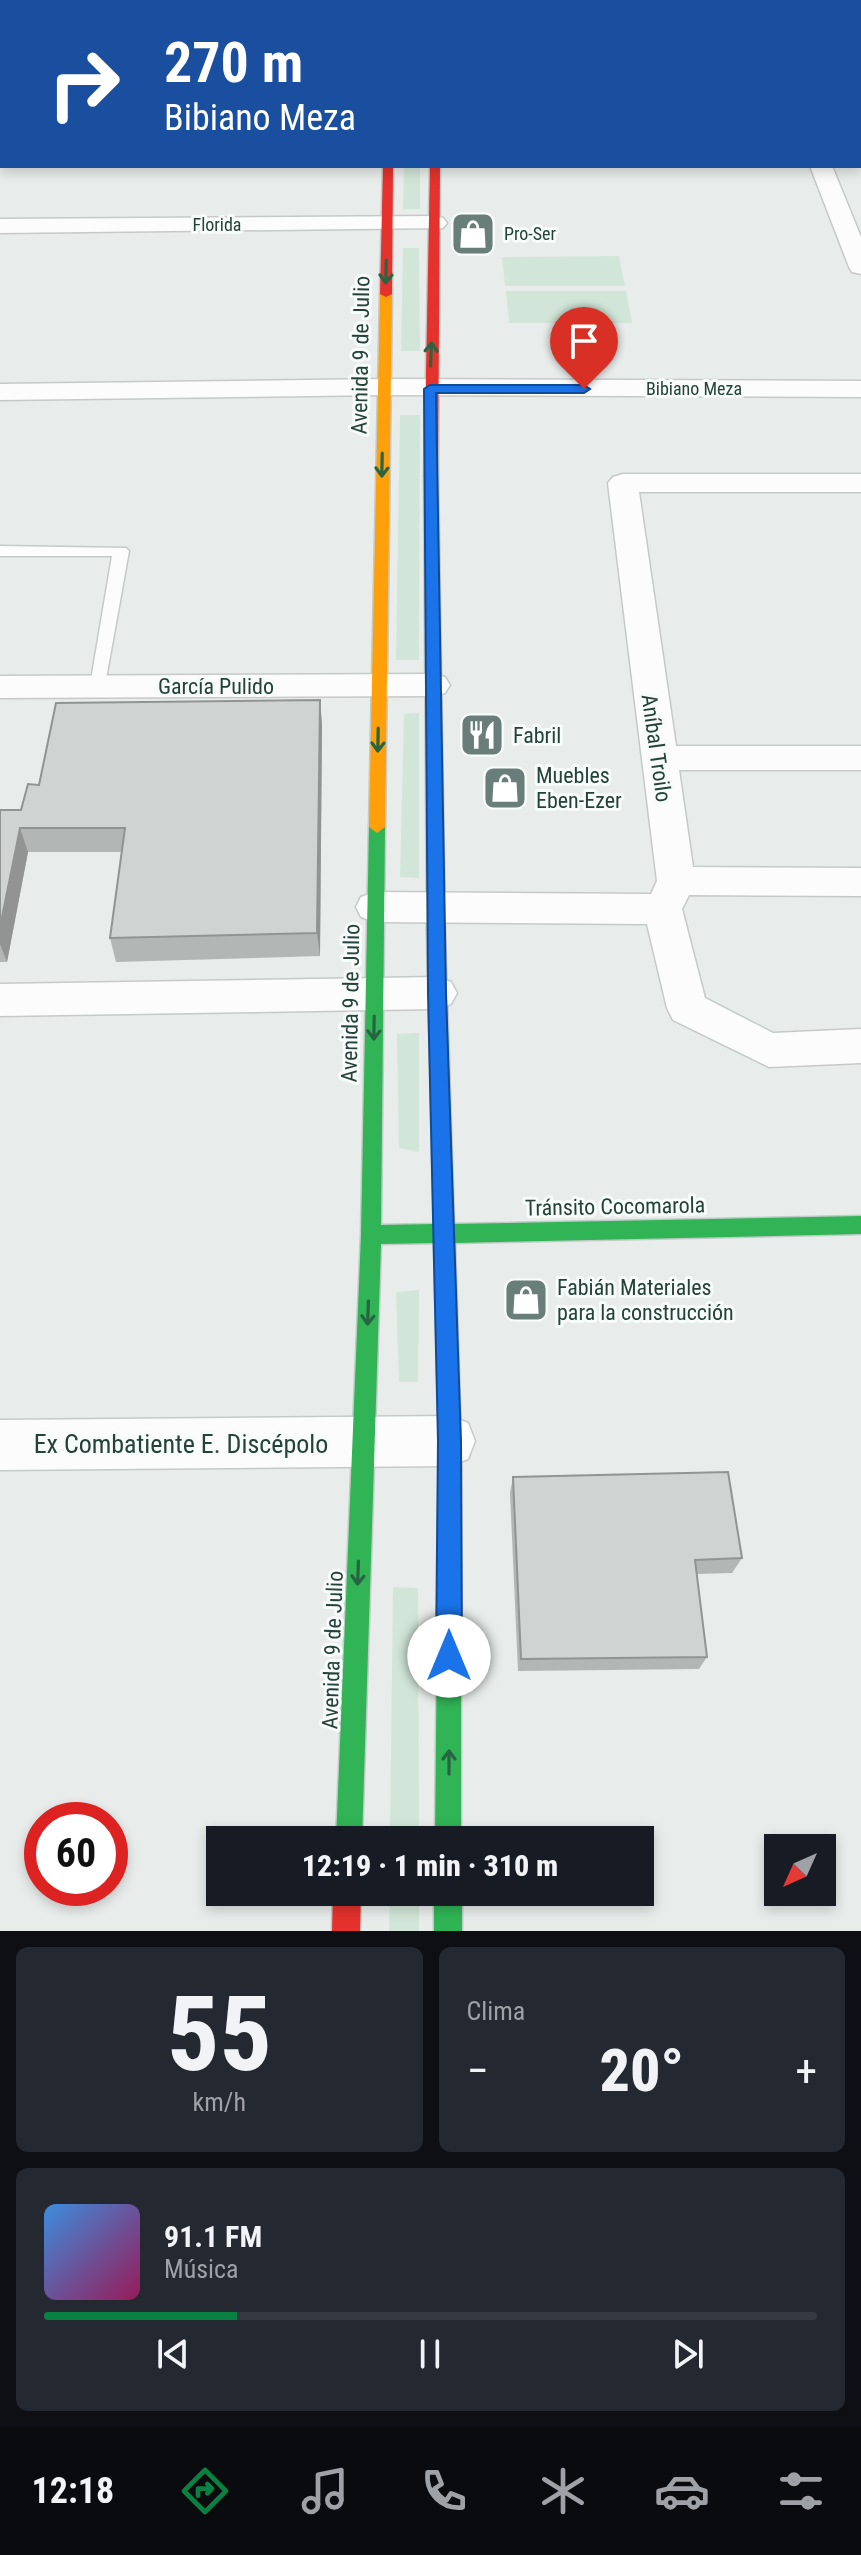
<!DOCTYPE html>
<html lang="es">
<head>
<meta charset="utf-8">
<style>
  :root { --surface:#171b24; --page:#242831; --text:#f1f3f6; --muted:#9ea1a6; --line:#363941; --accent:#0b8043 }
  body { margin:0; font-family:"Roboto Condensed",sans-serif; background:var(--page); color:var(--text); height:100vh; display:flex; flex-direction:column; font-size:30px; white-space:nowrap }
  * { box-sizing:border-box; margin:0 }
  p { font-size:26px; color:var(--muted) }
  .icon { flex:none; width:44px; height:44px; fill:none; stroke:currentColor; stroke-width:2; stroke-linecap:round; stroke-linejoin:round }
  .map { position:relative; height:1931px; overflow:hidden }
  .drawer { display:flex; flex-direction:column; gap:16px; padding:16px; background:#0d0f14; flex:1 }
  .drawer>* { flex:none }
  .guide { position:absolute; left:0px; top:0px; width:862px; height:168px; box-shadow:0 4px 12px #0003; background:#1a4fa0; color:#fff; overflow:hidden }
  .needle { width:52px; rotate:225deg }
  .controls { position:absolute; left:764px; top:1834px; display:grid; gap:16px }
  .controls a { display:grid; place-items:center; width:72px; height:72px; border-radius:0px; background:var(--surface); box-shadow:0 4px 12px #0003; font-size:40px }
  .speed { position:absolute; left:24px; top:1802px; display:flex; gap:16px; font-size:40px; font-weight:700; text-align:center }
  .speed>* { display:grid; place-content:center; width:104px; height:104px; border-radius:50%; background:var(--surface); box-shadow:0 4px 12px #0003; line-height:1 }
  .speed .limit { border:12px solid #d22; background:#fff; color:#111 }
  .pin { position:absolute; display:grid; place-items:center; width:68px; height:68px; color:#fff; margin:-82px -34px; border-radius:50% 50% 50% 0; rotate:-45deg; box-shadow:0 0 8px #0007 }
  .pin .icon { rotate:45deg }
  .me { position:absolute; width:88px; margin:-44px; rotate:0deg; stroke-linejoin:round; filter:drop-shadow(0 0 6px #0008) }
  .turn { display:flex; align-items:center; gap:28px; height:168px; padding:0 32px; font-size:36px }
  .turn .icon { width:104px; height:104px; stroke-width:2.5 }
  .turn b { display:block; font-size:56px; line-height:68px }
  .big { font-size:60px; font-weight:800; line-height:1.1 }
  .drawer .tile { flex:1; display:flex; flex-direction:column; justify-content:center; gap:12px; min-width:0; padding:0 28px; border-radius:12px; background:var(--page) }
  .drawer .dial { align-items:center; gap:0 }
  .dial b { font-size:104px; line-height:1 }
  .song { display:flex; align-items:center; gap:24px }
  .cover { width:96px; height:96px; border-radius:12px; background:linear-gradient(135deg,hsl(210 70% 55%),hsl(330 70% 35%)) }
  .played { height:8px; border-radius:4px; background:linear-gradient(90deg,var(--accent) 25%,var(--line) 25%) }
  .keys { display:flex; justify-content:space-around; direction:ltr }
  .heat { display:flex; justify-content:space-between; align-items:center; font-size:44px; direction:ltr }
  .drawer .tiles { flex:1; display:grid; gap:16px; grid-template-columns:1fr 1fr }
  .tile:last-child { grid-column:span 2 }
  .trip { position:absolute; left:206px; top:1826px; width:448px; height:80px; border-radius:0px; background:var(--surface); box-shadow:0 4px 12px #0003; font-weight:800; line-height:80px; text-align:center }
  .tabs { display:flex; height:128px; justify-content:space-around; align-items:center; background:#090b0e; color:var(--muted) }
  .tabs .icon { width:56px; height:56px }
  .tabs .selected { color:var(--accent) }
  .tabs b { font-size:36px; color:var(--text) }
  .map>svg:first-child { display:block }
  .green { fill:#d1e6d8 }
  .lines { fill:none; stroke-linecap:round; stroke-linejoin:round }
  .lane-casing { stroke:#c5cac8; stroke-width:3 }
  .street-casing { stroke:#c5cac8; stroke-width:3 }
  .fast-casing { stroke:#c3cbc8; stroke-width:3 }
  .slow-casing { stroke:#c3cbc8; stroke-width:3 }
  .jam-casing { stroke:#c3cbc8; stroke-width:3 }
  .lane { fill:#fcfcfc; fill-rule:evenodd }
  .street { fill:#fcfcfc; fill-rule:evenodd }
  .fast { fill:#30b455; fill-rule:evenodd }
  .slow { fill:#ff9f0a; fill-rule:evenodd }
  .jam { fill:#e5322d; fill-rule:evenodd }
  .wall { fill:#b2b6b5 }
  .shaded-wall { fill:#919493 }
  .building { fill:#cfd4d2; stroke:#919493; stroke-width:2 }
  .oneway { stroke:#286442 }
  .route { fill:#1a73e8; stroke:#114b97; stroke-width:2 }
  .labels { text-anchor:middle; stroke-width:6; stroke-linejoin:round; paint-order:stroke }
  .far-street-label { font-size:18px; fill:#24423a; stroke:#f7fbf9 }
  .far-poi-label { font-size:18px; fill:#24423a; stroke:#f7fbf9; text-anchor:start }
  .street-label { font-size:22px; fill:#24423a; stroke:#f7fbf9 }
  .poi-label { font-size:22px; fill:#24423a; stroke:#f7fbf9; text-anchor:start }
  .near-street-label { font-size:26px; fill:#24423a; stroke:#f7fbf9 }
</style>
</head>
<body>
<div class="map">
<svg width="861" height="1931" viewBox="0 0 861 1931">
  <rect width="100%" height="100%" fill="#e8edeb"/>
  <g class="green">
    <polygon points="404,166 420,166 420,209 403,209"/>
    <polygon points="403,248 419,248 420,351 401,351"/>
    <polygon points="619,256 625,286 505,286 502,257"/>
    <polygon points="506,291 626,291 632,323 509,323"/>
    <polygon points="400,415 420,415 419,660 396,660"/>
    <polygon points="419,713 419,878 400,877 404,714"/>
    <polygon points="419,1033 419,1152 399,1148 397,1034"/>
    <polygon points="419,1290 418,1382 399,1382 396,1292"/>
    <polygon points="393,1587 418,1588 419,1840 390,1840"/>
    <polygon points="390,1892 419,1892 419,1931 389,1931"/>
  </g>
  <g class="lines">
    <g class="lane-casing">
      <polygon id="lane" points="0,546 126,548 129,551 104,690 98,692 90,686 112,556 0,556"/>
    </g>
    <g class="street-casing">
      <g id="street">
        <rect x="860" y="139" width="1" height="14"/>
        <polygon points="810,166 832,166 861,237 861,274 852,272 849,267"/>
        <polygon points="435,216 443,218 447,223 443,228 0,233 0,219"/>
        <polygon points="383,379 861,381 861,397 383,395 0,400 0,384"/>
        <polygon points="623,474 861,474 861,492 639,492 676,746 861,746 861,770 679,770 693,867 861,868 861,896 689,895 682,909 705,998 773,1033 861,1029 861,1063 769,1067 673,1020 667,1008 647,924 375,922 361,917 356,907 361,897 375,892 651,894 657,881 608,483 613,477"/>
        <polygon points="433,674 445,677 450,685 445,693 433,696 0,698 0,676"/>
        <polygon points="437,977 451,982 457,993 451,1004 437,1009 0,1016 0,984"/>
        <polygon points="450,1416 468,1423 475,1441 468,1459 450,1466 0,1470 0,1420"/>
      </g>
    </g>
    <g class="fast-casing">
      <g id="fast">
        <rect x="397" y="0" width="8" height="2"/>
        <rect x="430" y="0" width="8" height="2"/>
        <polygon points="377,821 385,827 381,1225 434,1224 427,934 436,927 445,934 454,1224 861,1216 861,1234 455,1243 461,1441 461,1840 435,1840 439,1441 434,1243 381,1244 362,1840 336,1840 361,1235 369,827"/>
        <rect x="434" y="1892" width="28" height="39"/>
      </g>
    </g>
    <g class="slow-casing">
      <g id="slow">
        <polygon points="386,291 392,294 385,827 377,833 369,827 380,294"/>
        <polygon points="431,472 438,476 445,934 436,941 427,934 424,476"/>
      </g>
    </g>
    <g class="jam-casing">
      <g id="jam">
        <polygon points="383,166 393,166 392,294 386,297 380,294"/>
        <polygon points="430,166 440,166 438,476 431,480 424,476"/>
        <polygon points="333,1892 361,1892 360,1931 332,1931"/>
      </g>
    </g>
    <use href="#lane" class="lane"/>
    <use href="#street" class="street"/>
    <use href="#fast" class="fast"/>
    <use href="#slow" class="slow"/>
    <use href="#jam" class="jam"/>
  </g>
  <g class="wall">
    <polygon points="771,0 861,0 861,61 860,2 775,2"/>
    <polygon points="320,700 322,725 320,956 116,962 110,938 122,852 28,852 7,962 0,962 0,810 21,810"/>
    <polygon points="513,1477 742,1558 732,1573 697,1574 707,1657 699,1669 518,1671 510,1493"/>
  </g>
  <g class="shaded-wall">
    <polygon points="320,700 322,725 320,956 317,933"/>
    <polygon points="20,828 28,852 7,962 0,944 0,927"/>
  </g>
  <g class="building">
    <polygon points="485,0 594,0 595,2 485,2"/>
    <polygon points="817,0 861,0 861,22 860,2 821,2"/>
    <polygon points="320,700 317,933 110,938 125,828 20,828 0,927 0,810 21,810 28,784 39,785 56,703"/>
    <polygon points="728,1472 742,1558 695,1560 707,1657 521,1659 513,1477"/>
  </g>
  <defs><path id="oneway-shaft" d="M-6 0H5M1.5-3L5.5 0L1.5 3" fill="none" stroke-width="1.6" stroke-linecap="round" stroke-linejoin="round" transform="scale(2)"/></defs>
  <g class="oneway">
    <use href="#oneway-shaft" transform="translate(386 272) rotate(91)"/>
    <use href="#oneway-shaft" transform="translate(431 354) rotate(-88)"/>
    <use href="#oneway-shaft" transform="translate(382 465) rotate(91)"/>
    <use href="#oneway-shaft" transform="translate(378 740) rotate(91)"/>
    <use href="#oneway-shaft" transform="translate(374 1028) rotate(91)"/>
    <use href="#oneway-shaft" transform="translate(368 1313) rotate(92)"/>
    <use href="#oneway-shaft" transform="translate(358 1573) rotate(92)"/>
    <use href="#oneway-shaft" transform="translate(449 1762) rotate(-90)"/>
  </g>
  <polygon class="route" points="430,385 584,385 590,389 584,393 436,393 446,993 461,1441 462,1656 458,1665 449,1668 440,1665 436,1656 438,1441 428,993 424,389"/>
  <defs>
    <g id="shop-square" transform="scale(2.3)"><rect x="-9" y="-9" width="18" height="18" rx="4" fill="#697e78" stroke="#f7fbf9"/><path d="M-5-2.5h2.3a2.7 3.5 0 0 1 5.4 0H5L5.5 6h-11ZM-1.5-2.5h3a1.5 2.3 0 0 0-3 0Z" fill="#fff"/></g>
    <g id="restaurant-square" transform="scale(2.3)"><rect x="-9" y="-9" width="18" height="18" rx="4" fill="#697e78" stroke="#f7fbf9"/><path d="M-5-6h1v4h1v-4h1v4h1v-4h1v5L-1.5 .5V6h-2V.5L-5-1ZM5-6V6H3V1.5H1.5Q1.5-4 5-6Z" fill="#fff"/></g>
  </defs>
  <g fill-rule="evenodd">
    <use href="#shop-square" x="473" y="234"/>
    <use href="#restaurant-square" x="482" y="735"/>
    <use href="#shop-square" x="505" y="788"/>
    <use href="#shop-square" x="526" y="1300"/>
  </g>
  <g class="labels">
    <g class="far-street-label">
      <text x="217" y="231">Florida</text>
      <text x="694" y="395">Bibiano Meza</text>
    </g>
    <g class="far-poi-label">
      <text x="504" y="240">Pro-Ser</text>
    </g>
    <g class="street-label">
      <text transform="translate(360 355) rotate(-89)" y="8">Avenida 9 de Julio</text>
      <text x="216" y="694">García Pulido</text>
      <text transform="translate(657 748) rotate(82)" y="8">Aníbal Troilo</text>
      <text transform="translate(350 1003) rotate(-89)" y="8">Avenida 9 de Julio</text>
      <text transform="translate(615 1206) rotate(-1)" y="8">Tránsito Cocomarola</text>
      <text transform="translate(332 1650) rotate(-88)" y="8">Avenida 9 de Julio</text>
    </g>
    <g class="poi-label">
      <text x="513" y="743">Fabril</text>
      <text x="536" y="783">Muebles<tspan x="536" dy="25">Eben-Ezer</tspan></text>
      <text x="557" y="1295">Fabián Materiales<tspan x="557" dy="25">para la construcción</tspan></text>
    </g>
    <g class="near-street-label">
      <text x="181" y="1453">Ex Combatiente E. Discépolo</text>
    </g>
  </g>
</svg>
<div class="controls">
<a><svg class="needle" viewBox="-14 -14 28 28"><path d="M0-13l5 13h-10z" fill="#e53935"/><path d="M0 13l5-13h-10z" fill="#9ea1a6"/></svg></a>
</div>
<div class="speed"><div class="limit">60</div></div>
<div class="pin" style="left:584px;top:389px;background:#d93025"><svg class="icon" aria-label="arrive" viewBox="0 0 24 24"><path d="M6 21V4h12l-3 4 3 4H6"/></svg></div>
<svg class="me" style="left:449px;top:1656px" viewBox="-20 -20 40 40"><circle r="19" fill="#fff"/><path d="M0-13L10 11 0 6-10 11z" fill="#1a73e8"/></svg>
<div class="trip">12:19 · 1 min · 310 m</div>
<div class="guide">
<div class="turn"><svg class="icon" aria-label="right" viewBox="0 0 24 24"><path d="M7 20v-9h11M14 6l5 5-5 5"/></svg><div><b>270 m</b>Bibiano Meza</div></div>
</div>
</div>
<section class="drawer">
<div class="tiles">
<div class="tile dial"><b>55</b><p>km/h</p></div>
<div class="tile"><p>Clima</p>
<div class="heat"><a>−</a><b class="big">20°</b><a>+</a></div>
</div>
<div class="tile">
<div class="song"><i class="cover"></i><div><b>91.1 FM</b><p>Música</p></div></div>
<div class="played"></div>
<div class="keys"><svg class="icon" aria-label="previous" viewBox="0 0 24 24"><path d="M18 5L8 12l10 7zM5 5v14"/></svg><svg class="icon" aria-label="pause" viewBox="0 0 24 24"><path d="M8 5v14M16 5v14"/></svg><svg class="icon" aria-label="next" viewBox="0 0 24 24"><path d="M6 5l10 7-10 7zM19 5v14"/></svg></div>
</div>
</div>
</section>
<nav class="tabs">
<b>12:18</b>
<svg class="icon selected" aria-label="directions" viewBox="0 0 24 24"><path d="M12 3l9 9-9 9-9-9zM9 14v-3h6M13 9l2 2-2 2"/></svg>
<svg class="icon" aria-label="music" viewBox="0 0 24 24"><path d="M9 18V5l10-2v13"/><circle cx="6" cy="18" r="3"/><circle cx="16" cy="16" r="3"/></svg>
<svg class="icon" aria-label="phone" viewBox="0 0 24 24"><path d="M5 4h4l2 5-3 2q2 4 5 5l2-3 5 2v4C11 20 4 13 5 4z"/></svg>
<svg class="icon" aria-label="climate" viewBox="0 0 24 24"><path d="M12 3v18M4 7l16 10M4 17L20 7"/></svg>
<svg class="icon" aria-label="car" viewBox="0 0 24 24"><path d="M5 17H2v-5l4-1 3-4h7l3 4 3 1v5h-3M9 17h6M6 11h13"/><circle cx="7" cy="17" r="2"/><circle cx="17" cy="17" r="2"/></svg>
<svg class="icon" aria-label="filters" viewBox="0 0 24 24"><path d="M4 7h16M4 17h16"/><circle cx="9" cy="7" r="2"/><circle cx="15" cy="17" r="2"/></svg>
</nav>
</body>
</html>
